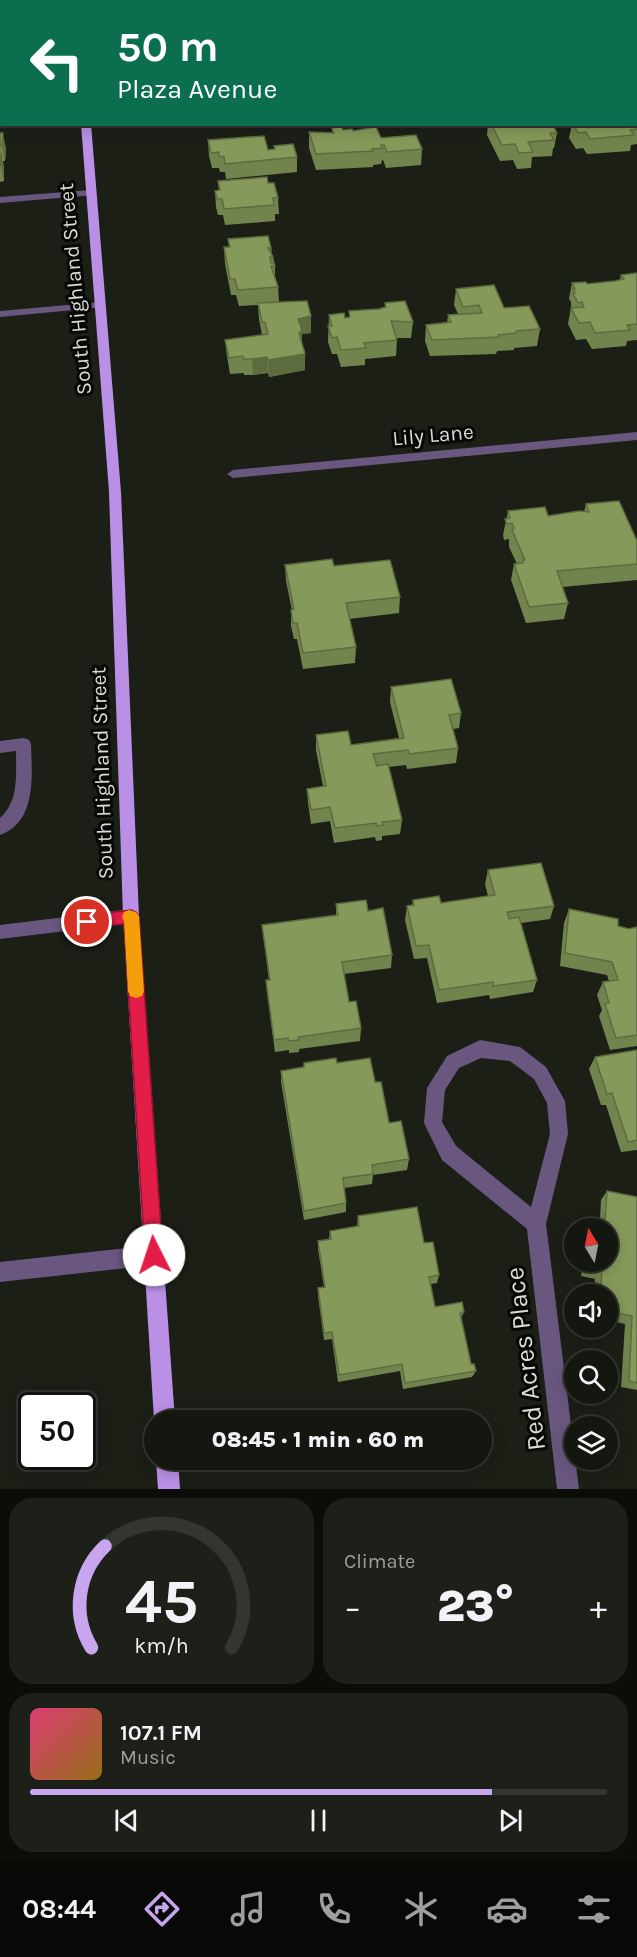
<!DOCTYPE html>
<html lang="en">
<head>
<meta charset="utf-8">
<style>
  :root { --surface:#141710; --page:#1d2019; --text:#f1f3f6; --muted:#9d9f9f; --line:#333630; --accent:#c8a6ef }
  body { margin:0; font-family:Karla,sans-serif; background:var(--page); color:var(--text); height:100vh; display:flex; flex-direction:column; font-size:22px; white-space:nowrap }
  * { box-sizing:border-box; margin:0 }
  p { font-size:20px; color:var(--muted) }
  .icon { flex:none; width:33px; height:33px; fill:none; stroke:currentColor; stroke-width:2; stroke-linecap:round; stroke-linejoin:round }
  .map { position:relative; height:1489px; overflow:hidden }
  .sheet { display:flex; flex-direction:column; gap:9px; padding:9px; background:#0b0d09; flex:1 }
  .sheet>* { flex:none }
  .banner { position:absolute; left:0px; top:0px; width:638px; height:126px; box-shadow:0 3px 15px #0003,0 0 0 2px var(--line); background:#0b6e4f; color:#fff; overflow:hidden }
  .needle { width:39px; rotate:350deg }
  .tools { position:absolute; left:564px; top:1218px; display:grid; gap:12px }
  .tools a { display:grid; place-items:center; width:54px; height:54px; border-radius:50%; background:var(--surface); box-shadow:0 3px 15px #0003,0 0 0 2px var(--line); font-size:30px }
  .speed { position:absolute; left:18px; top:1392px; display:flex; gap:12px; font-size:30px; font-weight:700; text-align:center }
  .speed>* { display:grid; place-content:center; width:78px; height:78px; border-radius:50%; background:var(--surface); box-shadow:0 3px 15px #0003,0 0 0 2px var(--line); line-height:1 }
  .speed .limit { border:3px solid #111; border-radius:9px; background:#fff; color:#111 }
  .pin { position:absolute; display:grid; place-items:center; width:51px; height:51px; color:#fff; margin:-26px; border:3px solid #fff; border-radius:50%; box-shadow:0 2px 6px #0007 }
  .me { position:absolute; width:66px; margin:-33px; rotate:356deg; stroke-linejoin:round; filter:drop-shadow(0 0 4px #0008) }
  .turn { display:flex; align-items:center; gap:21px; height:126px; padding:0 18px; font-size:27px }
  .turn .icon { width:78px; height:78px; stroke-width:2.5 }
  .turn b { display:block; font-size:42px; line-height:51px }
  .big { font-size:45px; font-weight:800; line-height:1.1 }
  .sheet .widget { flex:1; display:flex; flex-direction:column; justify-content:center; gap:9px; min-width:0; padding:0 21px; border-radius:24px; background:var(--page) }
  .sheet .dial { align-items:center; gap:0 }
  .dial svg { height:156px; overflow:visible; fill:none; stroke:var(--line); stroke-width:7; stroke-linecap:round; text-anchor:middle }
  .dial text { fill:var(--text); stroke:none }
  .song { display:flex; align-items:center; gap:18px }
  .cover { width:72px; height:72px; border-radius:9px; background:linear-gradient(135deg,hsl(340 70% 55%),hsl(40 70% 35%)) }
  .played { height:6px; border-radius:3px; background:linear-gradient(90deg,var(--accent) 80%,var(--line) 80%) }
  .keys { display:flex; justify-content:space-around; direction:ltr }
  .heat { display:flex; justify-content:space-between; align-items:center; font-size:33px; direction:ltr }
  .sheet .tiles { flex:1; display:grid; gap:9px; grid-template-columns:1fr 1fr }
  .widget:last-child { grid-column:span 2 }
  .trip { position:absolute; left:144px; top:1410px; width:348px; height:60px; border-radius:30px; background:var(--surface); box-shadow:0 3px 15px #0003,0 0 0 2px var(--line); font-weight:800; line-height:60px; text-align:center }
  .tabs { display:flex; height:96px; justify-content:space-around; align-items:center; background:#080906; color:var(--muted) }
  .tabs .icon { width:42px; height:42px }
  .tabs .on { color:var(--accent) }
  .tabs b { font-size:27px; color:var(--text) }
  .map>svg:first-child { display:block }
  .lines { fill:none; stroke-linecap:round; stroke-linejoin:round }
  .minor { fill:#6a5780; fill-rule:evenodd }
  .major { fill:#b990e6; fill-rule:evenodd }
  .wall { fill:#72844d }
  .shaded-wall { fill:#5d6c3f }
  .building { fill:#859a5a; stroke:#5d6c3f; stroke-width:1.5 }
  .route { fill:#e11d48; stroke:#92132f; stroke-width:1.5 }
  .slow { fill:#f59e0b }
  .labels { text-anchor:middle; stroke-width:6; stroke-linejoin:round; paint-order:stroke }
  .street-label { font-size:21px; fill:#d9dbd6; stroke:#070805 }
  .near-street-label { font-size:26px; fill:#d9dbd6; stroke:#070805 }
</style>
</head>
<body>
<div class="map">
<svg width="637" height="1489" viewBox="0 0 637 1489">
  <rect width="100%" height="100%" fill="#1b1f16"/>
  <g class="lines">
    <g class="minor">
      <polygon points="353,0 361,0 362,2 354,2"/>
      <rect x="565" y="0" width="8" height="2"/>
      <polygon points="91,190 96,193 94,195 0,203 0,197"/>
      <polygon points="101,302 105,303 105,307 0,317 0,311"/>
      <polygon points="637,432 637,440 233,478 227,474 233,470"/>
      <path d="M24 738 29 740 31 744C32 775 37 822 0 835V818C19 801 16 775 16 751L0 753V741Z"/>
      <polygon points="131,909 137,911 139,916 137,921 131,923 0,939 0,925"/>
      <path d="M480 1040 520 1047 546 1067 565 1101 568 1134 546 1224 579 1489H557L527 1229 442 1160 424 1123 427 1088 447 1056ZM481 1058 510 1061 534 1079 547 1103 550 1134 531 1207 456 1146 442 1122 445 1090 459 1068Z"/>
      <polygon points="154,1245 161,1248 164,1255 161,1262 154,1265 0,1282 0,1262"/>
    </g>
    <g class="major">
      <rect x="78" y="0" width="8" height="2"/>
      <rect x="636" y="59" width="1" height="6"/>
      <rect x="0" y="102" width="2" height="6"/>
      <polygon points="81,124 91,124 121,492 139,916 175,1420 154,1420 123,916 109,492"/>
      <polygon points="156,1460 178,1460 180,1489 158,1489"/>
    </g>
  </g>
  <g class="wall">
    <polygon points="0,0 5,0 5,2 2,2 2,20 0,20"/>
    <rect x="179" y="0" width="62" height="2"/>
    <polygon points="390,0 468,0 468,2 391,2"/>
    <rect x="470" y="0" width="42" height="2"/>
    <polygon points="514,0 561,0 562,2 515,2"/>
    <polygon points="584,0 637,0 637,22 636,22 636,2 584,2"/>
    <polygon points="0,33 2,37 2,68 0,68"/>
    <polygon points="637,120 637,144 631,145 630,151 587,154 583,148 576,149 569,138 572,124 636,124"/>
    <polygon points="488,124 552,124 557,133 554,148 553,148 552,156 532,157 531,168 517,169 513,160 500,161 487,135"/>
    <polygon points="332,128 353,131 422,149 421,165 386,168 383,160 382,160 381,164 373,165 373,167 316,170 309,148 309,132 332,133"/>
    <polygon points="0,133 6,149 5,161 3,161 4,169 4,181 0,182"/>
    <polygon points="208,140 268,150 274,149 274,146 297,157 297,172 226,179 225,172 220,172 219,168 212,168 209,156"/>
    <polygon points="218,181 268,183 278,198 279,214 275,214 275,221 225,225 223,215 218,215 216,207 215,191 219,190"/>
    <polygon points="228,239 271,248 272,254 273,257 275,266 275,278 278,287 279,302 311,333 302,334 302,345 305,354 305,370 269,377 268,373 253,375 244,375 244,373 230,374 227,356 225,340 262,335 259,319 258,305 239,306 236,295 231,295 225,264 224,247 229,247"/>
    <polygon points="637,273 637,340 627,341 626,346 592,349 586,339 576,340 568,324 571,307 571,302 569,299 572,283 587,284 615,281 620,280 621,275"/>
    <polygon points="456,289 504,308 540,329 537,346 514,348 514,350 497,351 496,354 430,356 425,341 426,325 447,323 448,315 458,314 454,305"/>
    <polygon points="385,303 413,322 411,338 396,338 397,340 396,356 365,359 365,365 341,367 337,354 332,354 328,342 329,315 345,318 349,317 349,311 379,309 385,307"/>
    <polygon points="586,504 637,541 637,580 562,587 568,603 564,619 526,623 511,580 514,564 517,564 509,547 509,539 504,540 503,535 508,511 548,516 584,512"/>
    <polygon points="285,565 334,566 400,597 399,613 349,619 356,647 355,663 303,669 297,639 294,639 291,626 291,610 292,610 286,581"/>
    <polygon points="391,687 461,713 459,728 453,729 458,748 456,763 407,769 406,765 389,767 402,820 400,834 382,836 382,840 376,841 375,837 334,843 330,821 311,824 308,803 307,789 323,786 316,750 316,735 351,745 399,738 390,702"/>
    <polygon points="488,870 554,906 550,919 521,923 537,980 533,992 490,999 489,995 437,1003 427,958 414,959 405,920 407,906 412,906 413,900 441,903 488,896 485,884"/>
    <polygon points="336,904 368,911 392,955 391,968 344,974 349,1002 361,1028 360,1041 299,1049 299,1052 289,1053 289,1050 275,1052 267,993 266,980 269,980 262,925 336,915"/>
    <polygon points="569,909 618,926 629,929 637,927 637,1046 610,1050 599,1016 602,1010 597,995 603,982 609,981 607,975 560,966 564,923"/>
    <polygon points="637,1050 637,1150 621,1152 606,1105 601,1105 589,1069 595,1057"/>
    <polygon points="337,1063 375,1082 389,1123 409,1159 407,1170 373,1175 372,1184 344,1188 346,1203 346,1212 304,1220 281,1082 281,1071"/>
    <polygon points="607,1191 637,1197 637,1390 621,1387 625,1324 608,1320 608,1294 594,1294 595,1279 581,1276 583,1262 608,1262 608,1228 586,1228 592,1218 600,1220 601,1200"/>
    <polygon points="358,1216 424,1243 439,1275 437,1283 431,1284 435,1307 464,1312 461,1318 471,1364 476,1371 472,1377 403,1389 400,1371 338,1382 332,1339 324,1340 318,1296 318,1288 324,1287 318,1249 318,1241 329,1239 330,1231 357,1226"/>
  </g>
  <g class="shaded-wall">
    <polygon points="3,133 6,149 5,161 2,145"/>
    <polygon points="1,154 4,169 4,181 1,166"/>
    <polygon points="311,316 311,333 302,334 302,347 299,349 298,319"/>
    <polygon points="305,354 305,370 269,377 268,360"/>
    <polygon points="267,357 268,373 253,375 252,359"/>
  </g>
  <g class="building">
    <polygon points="0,0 4,0 4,2 2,2 2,5 0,5"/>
    <rect x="195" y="0" width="46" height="2"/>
    <polygon points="440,0 468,0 468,2 435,1 440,1"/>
    <polygon points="478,0 506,0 507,2 479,2"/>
    <polygon points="523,0 561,0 562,2 524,2"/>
    <polygon points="589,0 624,0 625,2 590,2"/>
    <rect x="0" y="37" width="2" height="15"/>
    <polygon points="636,119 637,120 637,129 630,130 634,135 590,139 586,132 578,133 573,124 636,124"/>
    <polygon points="491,124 552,124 557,133 550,133 554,140 528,142 533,152 519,153 515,144 502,145"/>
    <polygon points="341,127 343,130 352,129 353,131 376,127 381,138 416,135 422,149 387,152 384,145 381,145 382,148 372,149 373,151 316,154 309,132 334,133 332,128"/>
    <polygon points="0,133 3,133 2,145 0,146"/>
    <polygon points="264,136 268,150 275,149 274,146 293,144 297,157 225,164 224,157 219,156 218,153 220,152 211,153 208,140"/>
    <rect x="0" y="154" width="1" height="12"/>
    <polygon points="267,177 268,183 274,183 278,198 273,198 274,205 224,209 222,199 217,199 215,191 220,190 218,181"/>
    <polygon points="268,236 271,248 268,248 273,257 270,257 271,263 274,263 275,266 271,266 278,287 238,290 235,279 230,279 224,247 230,247 228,239"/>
    <polygon points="637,273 637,324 627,325 630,330 595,333 590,322 579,323 571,308 584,307 582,302 578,303 573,294 575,293 573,289 575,289 572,283 586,282 587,284 615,281 624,279 621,275"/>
    <polygon points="494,285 504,308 529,306 540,329 516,331 516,333 498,335 499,337 432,340 426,325 451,322 448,315 482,313 479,305 463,307 456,289"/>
    <polygon points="307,301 311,316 298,319 302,330 299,333 305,354 268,360 267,357 252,359 243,359 243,356 229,358 225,340 268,334 265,322 262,322 258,303"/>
    <polygon points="405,301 413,322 391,321 397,340 364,343 366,348 341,350 337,337 332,338 328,326 332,326 329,315 344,313 345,318 350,317 349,311 379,309 386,307 385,303"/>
    <polygon points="619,501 637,541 637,564 557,571 568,603 529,607 514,564 523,563 523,560 525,560 512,530 514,528 512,523 507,524 505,519 510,518 508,511 545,507 548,516 579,511 589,512 586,504"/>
    <polygon points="332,559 334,566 390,560 400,597 346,603 356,647 303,653 297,623 293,623 291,610 294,609 285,565"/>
    <polygon points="451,679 461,713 449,715 458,748 409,754 408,750 373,754 377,766 388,764 402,820 382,822 383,825 377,826 376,823 335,828 330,807 311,810 307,789 326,786 316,735 348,731 351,745 404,738 391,687"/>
    <polygon points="541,863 554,906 507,912 509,919 519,917 537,980 493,986 493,982 439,990 429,945 416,946 407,906 414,905 413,900 439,896 441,903 495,895 488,870"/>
    <polygon points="366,900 368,911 383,908 392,955 342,962 349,1002 356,1001 361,1028 298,1037 299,1040 288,1041 288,1038 274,1040 266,980 270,980 262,925 338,915 336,904"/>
    <polygon points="569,909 618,919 618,926 629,929 637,927 637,1035 616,1038 605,1004 609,1003 603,982 618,980 612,962 565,953"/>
    <polygon points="637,1050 637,1140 628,1142 612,1093 607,1094 595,1057"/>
    <polygon points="336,1058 337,1063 370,1058 375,1082 381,1082 389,1123 401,1121 409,1159 372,1165 373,1174 343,1178 346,1203 304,1211 281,1071 304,1067 304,1063"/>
    <polygon points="607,1191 637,1197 637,1383 629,1381 632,1316 608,1311 608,1294 600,1294 602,1270 587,1267 588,1262 608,1262 608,1228 591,1228 592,1218 605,1221"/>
    <polygon points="417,1207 424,1243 433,1242 439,1275 429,1277 435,1307 462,1302 464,1312 460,1313 471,1364 474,1364 476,1371 405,1383 402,1364 339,1375 332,1332 324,1333 318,1288 325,1287 318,1241 331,1239 330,1231 359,1226 358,1216"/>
  </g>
  <polygon class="route" points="131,910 136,912 139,916 163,1255 160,1261 154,1264 147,1261 145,1255 124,924 87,928 82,926 80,922 82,917 87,915"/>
  <polygon class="slow" points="129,910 136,912 139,916 144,991 142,996 136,998 130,996 128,991 124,921 122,917 124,912"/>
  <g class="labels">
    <g class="street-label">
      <text transform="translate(75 289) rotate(-95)" y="7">South Highland Street</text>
      <text transform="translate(433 435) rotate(-5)" y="7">Lily Lane</text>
      <text transform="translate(102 773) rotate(-92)" y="7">South Highland Street</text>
    </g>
    <g class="near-street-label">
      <text transform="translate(525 1359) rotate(-97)" y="9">Red Acres Place</text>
    </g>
  </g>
</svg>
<div class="tools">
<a><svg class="needle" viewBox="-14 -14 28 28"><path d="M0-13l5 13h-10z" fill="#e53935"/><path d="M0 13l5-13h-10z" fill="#9d9f9f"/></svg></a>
<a><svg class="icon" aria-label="sound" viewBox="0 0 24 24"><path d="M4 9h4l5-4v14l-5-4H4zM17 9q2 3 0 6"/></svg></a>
<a><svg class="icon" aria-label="search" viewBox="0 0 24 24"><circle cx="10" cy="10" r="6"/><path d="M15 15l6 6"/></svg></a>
<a><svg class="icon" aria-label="layers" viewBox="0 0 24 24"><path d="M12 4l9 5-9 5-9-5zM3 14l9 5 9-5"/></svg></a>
</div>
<div class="speed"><div class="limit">50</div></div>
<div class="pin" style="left:87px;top:922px;background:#d93025"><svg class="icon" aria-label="arrive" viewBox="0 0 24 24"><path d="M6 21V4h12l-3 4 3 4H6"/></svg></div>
<svg class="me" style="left:154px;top:1255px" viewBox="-20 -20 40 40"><circle r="19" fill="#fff"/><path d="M0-13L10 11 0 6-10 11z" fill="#e11d48"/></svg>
<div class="trip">08:45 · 1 min · 60 m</div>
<div class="banner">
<div class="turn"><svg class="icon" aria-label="left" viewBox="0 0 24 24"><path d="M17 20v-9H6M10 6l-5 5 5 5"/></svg><div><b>50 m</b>Plaza Avenue</div></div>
</div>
</div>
<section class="sheet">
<div class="tiles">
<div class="widget dial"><svg viewBox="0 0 100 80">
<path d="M14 69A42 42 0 1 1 86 69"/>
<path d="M14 69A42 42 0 0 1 21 17" stroke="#c8a6ef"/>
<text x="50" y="56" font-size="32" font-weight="700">45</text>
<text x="50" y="72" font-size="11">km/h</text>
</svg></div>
<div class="widget"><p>Climate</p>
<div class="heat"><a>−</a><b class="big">23°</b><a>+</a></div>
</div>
<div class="widget">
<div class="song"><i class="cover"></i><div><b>107.1 FM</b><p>Music</p></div></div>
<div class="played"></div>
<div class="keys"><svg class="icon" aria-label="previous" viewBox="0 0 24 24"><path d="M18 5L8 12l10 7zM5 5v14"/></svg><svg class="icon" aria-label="pause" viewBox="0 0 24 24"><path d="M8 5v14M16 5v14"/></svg><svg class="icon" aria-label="next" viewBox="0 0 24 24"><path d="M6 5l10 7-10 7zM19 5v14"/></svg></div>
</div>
</div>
</section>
<nav class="tabs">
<b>08:44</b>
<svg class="icon on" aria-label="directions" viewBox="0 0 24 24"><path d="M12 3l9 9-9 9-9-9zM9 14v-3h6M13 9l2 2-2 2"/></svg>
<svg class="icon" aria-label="music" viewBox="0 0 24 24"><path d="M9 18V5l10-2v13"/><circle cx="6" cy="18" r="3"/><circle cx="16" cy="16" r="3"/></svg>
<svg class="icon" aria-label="phone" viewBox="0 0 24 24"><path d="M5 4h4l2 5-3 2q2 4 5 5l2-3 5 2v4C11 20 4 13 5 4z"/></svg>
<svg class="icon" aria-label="climate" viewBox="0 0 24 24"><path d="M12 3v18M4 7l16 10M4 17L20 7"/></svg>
<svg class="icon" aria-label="car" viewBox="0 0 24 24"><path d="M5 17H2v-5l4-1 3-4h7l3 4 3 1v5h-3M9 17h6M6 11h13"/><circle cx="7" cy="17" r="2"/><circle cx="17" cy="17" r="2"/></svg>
<svg class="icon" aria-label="filters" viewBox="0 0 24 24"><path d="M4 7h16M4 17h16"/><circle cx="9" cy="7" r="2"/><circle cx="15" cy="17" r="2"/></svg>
</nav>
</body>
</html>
